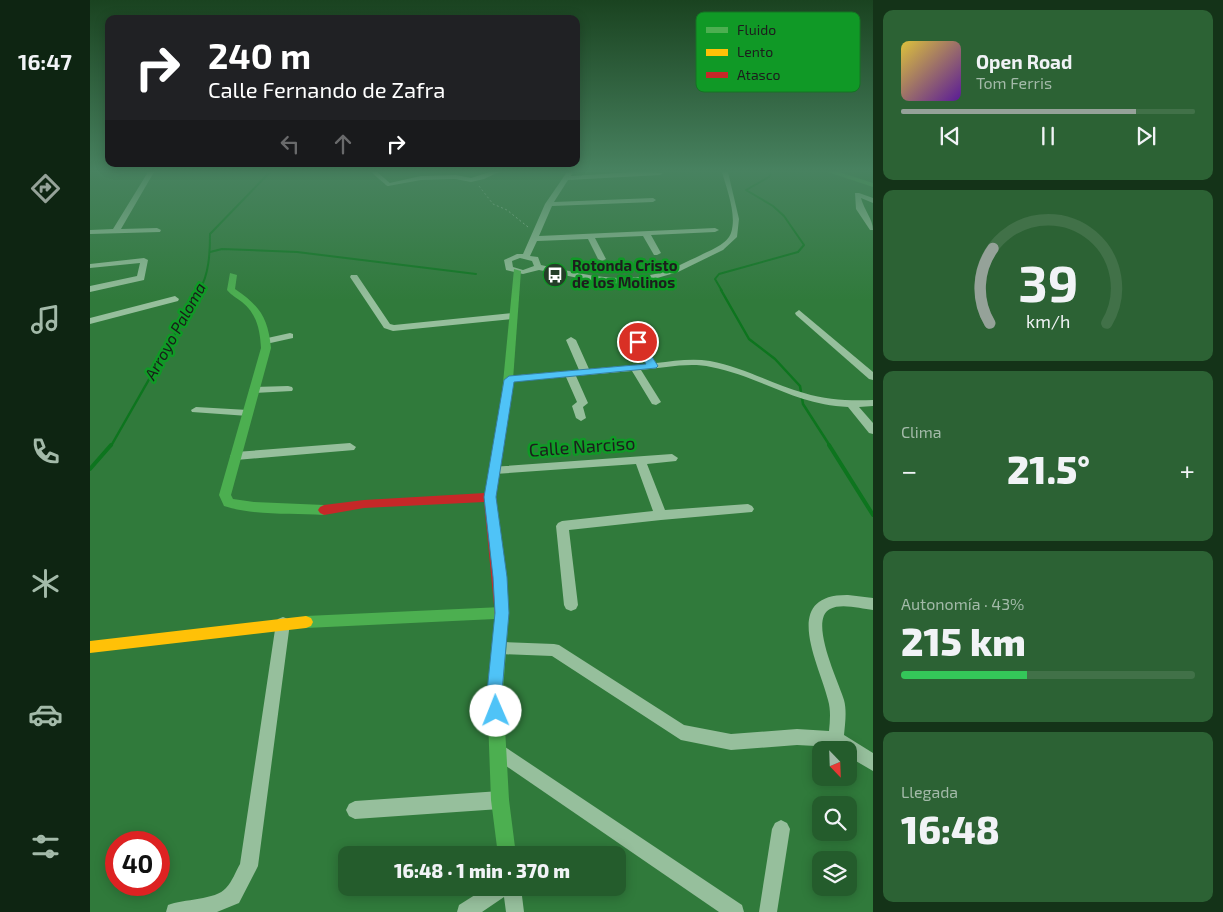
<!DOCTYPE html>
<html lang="es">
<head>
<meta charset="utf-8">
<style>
  :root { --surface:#245c2c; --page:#2c6234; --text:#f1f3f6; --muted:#a3baa9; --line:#417148; --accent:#95a299 }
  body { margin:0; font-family:"Exo 2",sans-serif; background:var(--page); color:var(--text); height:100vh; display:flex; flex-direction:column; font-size:19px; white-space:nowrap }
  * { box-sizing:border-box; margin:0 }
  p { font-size:16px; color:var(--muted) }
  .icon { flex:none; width:28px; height:28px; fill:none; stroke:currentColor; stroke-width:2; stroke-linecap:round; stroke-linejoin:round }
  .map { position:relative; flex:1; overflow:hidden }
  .panel { display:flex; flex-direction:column; gap:10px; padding:10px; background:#143318; width:350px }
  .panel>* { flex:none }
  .hud { position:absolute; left:15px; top:15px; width:475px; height:152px; border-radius:10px; box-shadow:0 2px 12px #0003; background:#202124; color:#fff; overflow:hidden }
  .needle { width:32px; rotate:157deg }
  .fabs { position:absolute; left:722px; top:741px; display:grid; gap:10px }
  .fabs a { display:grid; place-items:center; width:45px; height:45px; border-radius:10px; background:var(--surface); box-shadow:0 2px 12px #0003; font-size:25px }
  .speed { position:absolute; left:15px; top:831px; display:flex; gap:10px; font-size:25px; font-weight:700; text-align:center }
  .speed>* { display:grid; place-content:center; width:65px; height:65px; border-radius:50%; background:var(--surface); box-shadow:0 2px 12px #0003; line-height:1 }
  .speed .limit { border:8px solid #d22; background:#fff; color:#111 }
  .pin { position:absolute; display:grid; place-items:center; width:42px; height:42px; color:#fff; margin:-21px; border:2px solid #fff; border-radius:50%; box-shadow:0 1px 5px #0007 }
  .me { position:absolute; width:55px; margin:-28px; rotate:359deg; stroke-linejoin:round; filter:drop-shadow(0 0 4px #0008) }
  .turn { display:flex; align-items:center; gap:18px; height:105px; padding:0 20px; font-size:22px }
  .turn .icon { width:65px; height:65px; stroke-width:2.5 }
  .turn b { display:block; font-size:35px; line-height:42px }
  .lanes { display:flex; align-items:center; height:48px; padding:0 20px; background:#0003; justify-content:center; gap:25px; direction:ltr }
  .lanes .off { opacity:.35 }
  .big { font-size:38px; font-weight:800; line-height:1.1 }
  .panel .widget { flex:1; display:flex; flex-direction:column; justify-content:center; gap:8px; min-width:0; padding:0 18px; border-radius:10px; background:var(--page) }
  .panel .dial { align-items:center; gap:0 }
  .dial svg { height:130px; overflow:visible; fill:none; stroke:var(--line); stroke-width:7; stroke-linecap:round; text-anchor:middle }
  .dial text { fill:var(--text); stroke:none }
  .song { display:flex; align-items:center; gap:15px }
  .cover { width:60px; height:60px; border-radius:8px; background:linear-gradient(135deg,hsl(50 70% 55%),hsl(270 70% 35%)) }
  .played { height:5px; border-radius:2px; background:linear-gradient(90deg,var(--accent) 80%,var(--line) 80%) }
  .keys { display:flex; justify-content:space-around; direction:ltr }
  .heat { display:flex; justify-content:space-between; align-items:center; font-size:28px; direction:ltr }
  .charge { height:8px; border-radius:4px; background:linear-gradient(90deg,#34c759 43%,var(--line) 0) }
  .trip { position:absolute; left:248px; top:846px; width:288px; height:50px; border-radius:10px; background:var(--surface); box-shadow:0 2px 12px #0003; font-weight:800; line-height:50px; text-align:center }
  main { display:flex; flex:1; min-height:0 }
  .menu { display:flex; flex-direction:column; width:90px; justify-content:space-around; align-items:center; background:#0e2512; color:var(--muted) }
  .menu .icon { width:35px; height:35px }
  .menu .active { color:var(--accent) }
  .menu b { font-size:22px; color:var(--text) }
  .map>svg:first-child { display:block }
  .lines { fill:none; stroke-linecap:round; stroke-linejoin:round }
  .stream-far2 { stroke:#0d751e; stroke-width:2 }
  .stream-far1 { stroke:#0d751e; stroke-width:2.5 }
  .stream { stroke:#0d751e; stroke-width:4 }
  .path { stroke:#96bf9c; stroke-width:1; stroke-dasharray:2 2.5; stroke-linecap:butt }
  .lane { stroke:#96bf9c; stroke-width:4 }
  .street { fill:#96bf9c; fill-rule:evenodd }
  .fast { fill:#4caf50; fill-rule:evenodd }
  .slow { fill:#ffc107; fill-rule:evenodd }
  .jam { fill:#c62828; fill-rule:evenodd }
  .route { fill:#4fc3f7; stroke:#337fa1 }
  .labels { text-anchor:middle; stroke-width:5; stroke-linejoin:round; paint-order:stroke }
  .far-poi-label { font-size:15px; font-weight:bold; fill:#1d1d1d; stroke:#109926; text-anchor:start }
  .far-water-label { font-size:16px; font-style:italic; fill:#191d19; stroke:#109926 }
  .street-label { font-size:18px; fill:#1d1d1d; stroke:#109926 }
  .key { fill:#109926; stroke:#147423; stroke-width:1 }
  .key-label { font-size:14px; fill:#1d1d1d }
</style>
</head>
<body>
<main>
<nav class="menu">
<b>16:47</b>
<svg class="icon active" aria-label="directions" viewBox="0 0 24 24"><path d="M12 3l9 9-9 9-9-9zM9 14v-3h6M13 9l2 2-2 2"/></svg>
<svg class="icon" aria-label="music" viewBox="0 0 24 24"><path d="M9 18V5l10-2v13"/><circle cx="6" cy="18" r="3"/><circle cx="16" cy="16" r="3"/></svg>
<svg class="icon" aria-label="phone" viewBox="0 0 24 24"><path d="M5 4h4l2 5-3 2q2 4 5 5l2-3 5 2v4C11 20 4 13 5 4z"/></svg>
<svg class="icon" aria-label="climate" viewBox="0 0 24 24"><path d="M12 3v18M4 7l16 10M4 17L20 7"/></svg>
<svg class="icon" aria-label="car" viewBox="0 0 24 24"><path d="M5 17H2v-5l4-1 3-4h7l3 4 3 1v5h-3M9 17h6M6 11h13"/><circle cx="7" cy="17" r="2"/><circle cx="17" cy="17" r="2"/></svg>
<svg class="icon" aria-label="filters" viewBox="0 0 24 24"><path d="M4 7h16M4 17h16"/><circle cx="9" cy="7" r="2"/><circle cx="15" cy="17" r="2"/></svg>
</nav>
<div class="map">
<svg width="783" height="912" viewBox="0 0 783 912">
  <rect width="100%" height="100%" fill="#307a3b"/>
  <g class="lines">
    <g class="stream-far2">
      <polyline points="120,252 132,249 207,252 386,274"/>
      <path d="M109 291C119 275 120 253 120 234L180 172"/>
      <polyline points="632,291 625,279 629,274 708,252 714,245 694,216 683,206 656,190 679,177 681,174 679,172"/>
    </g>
    <g class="stream-far1">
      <polyline points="631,290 659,339 685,359 710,386 713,404 740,446"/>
      <polyline points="21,446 110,290"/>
    </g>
    <g class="stream">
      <polyline points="739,445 783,515"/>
      <polyline points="0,469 21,445"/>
    </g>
    <polyline class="path" points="389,186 403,204 417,210 438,227"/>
    <polyline class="lane" points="284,172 298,184"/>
    <g class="street">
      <polygon points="58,172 64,172 31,229 67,228 71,230 70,232 0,234 0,230 23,229"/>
      <polygon points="400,172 409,172 394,179 381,182 365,179 331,180 298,186 295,184 331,176 366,175 381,178"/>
      <path d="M477 172H483L481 176 545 172 573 173 570 175 478 180 464 202 563 198 566 200 563 202 462 206 449 236 625 228 629 230 625 232 561 235 571 253 567 255H564L553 236 505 238 516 259 512 261 508 259 498 239 447 241 440 256 448 257 451 265C489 273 527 284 565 274 581 270 596 262 611 255 621 250 637 244 641 233 647 215 637 190 632 172H638L649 219 647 237 633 250 588 272 560 280 532 284 503 281 449 270 433 274 416 270 414 260 427 254H433L455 204ZM430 258 442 261 444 266 433 270 423 267 422 261Z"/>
      <path d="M765 193H769L783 198V203L771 198C774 210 783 219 783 230H780L766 209Z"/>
      <polygon points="54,258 58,260 54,280 0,292 0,286 47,276 50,263 0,268 0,264"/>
      <polygon points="261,275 267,275 300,324 304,325 423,313 427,316 423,319 303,331 294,328 260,277"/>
      <polygon points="85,296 89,299 88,301 0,324 0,318"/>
      <polygon points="709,310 783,372 783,380 779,379 706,315 705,313"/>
      <path d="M541 327 544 328 566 363C584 361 602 358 620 361 653 367 682 384 714 393 737 400 760 401 783 400V406L769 407 783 423V434L779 433 758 407C705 405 669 376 621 367 599 362 574 368 551 370L571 402 566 405 562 404 542 371 486 376 498 403 493 407 496 418 491 421 486 418 482 406 487 402 476 377 419 382 414 379 419 376 489 370 476 340 481 337 486 340 499 369 557 364 536 330Z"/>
      <polygon points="200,333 203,334 203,338 176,344 171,341 173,339"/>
      <polygon points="198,386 202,387 203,389 202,391 164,393 159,390 164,387"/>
      <polygon points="106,407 158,410 163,413 158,416 102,412 101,410"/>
      <polygon points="260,443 266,447 264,450 146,460 140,456 146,452"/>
      <polygon points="582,454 588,458 586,461 557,464 575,510 658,504 662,506 664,509 662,512 571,520 479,530 488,605 486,609 481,611 476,609 474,605 466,526 468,523 472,521 563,511 546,464 405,474 399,470 401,467"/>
      <path d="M758 595 783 598V610C771 609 752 603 740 609 718 620 749 683 754 700 757 711 755 724 754 735L783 753V771L759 757V750H749L744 747 707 745 641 750 591 740 462 656 410 654 405 653 403 648 405 643 410 642 464 644 469 645 594 725 641 734 707 729 739 731C740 721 741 710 738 700 730 665 689 594 758 595Z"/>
      <path d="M193 617 198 619 200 623 168 866 165 872 149 903 127 912H76L78 905C93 899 126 900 136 888 142 882 146 871 150 864L186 623 188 619Z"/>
      <polygon points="409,743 652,905 654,912 629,912 403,757 401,751 403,745"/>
      <polygon points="410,791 416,794 419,800 416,806 410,809 265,819 259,816 256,810 259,804 265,801"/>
      <polygon points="691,820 697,823 700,829 687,912 669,912 682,829 685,823"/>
      <polygon points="396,888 431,888 434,912 416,912 414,897 392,912 367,912 369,905"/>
    </g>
    <g class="fast">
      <polygon points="738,172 749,172 783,183 783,187"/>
      <polygon points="424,269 431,271 422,393 417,396 412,393"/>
      <path d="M140 273 147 275 145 289C170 306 178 318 181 348L141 495 143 499 164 502 234 505 238 507 240 510 238 513 234 515C202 513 165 516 134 506L129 495 171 348C170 330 167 314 152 302 147 298 141 295 137 290Z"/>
      <polygon points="412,607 417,609 419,613 413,691 419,800 426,855 408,855 401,800 397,691 405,619 216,628 211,626 209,622 211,618 216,616"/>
    </g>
    <polygon class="slow" points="216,616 221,618 223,622 221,626 216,628 0,653 0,641"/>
    <polygon class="jam" points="417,390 422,393 406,497 419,616 417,620 412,622 407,620 405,616 394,502 274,508 234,515 230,513 228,510 230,507 234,505 274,500 395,493 412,393"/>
  </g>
  <linearGradient id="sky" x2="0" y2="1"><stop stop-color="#1a4320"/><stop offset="0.57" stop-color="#488260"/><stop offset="1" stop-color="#488260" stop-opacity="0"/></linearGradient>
  <rect width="783" height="300" fill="url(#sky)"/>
  <polygon class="route" points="548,339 551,340 568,366 566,368 424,382 406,497 417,577 419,613 412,692 414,711 411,716 406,719 400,716 397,692 405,613 403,577 394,497 414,380 419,376 556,364 543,342"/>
  <defs>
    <g id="bus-disc" transform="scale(1.25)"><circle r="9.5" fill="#243e28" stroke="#109926"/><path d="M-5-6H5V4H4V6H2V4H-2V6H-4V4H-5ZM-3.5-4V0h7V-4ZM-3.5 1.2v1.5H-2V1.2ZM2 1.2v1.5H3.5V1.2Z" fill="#fff"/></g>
  </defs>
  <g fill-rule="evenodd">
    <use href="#bus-disc" x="465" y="275"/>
  </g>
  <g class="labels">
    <g class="far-poi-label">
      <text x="482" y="271">Rotonda Cristo<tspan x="482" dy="17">de los Molinos</tspan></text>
    </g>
    <g class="far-water-label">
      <text transform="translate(85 331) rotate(-61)" y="6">Arroyo Paloma</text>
    </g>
    <g class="street-label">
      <text transform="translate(492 447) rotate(-4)" y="6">Calle Narciso</text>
    </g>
  </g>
  <rect x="606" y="12" width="164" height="80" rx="8" class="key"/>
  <rect x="616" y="27" width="22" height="6" fill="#4caf50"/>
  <rect x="616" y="49" width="22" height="7" fill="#ffc107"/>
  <rect x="616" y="72" width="22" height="6" fill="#c62828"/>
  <g class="key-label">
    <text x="647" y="35">Fluido</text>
    <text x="647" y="57">Lento</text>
    <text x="647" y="80">Atasco</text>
  </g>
</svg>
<div class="fabs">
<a><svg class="needle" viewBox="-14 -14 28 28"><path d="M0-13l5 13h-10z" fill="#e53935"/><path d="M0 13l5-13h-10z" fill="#a3baa9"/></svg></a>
<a><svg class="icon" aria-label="search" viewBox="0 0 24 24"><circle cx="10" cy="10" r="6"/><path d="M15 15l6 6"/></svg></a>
<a><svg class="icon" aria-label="layers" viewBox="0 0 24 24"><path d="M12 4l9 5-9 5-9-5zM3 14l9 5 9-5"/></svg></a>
</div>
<div class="speed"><div class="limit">40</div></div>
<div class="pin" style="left:548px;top:342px;background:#d93025"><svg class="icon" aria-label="arrive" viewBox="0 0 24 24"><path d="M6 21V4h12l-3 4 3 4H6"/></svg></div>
<svg class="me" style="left:406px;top:711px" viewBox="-20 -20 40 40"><circle r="19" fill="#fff"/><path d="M0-13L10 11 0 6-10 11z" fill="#4fc3f7"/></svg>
<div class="trip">16:48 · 1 min · 370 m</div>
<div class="hud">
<div class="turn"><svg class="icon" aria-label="right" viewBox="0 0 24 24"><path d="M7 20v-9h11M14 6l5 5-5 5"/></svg><div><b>240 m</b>Calle Fernando de Zafra</div></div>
<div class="lanes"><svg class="icon off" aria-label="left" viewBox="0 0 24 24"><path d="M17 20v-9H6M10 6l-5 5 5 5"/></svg><svg class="icon off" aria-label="ahead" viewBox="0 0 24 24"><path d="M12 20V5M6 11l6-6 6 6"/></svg><svg class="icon" aria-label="right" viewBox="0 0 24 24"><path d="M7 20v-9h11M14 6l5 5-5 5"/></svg></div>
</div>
</div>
<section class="panel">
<div class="widget">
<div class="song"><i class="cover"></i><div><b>Open Road</b><p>Tom Ferris</p></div></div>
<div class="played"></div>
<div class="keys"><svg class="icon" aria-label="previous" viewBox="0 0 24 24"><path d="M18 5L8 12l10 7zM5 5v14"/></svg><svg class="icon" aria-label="pause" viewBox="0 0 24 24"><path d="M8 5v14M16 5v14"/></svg><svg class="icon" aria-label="next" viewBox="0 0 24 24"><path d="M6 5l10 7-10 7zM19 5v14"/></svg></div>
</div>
<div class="widget dial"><svg viewBox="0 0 100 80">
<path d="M14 69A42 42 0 1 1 86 69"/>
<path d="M14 69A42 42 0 0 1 16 23" stroke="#95a299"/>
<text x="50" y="56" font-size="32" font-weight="700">39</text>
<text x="50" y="72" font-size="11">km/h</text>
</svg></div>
<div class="widget"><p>Clima</p>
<div class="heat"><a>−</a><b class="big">21.5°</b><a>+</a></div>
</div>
<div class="widget"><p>Autonomía · 43%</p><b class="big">215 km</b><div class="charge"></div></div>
<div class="widget"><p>Llegada</p><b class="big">16:48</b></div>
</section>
</main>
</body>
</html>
